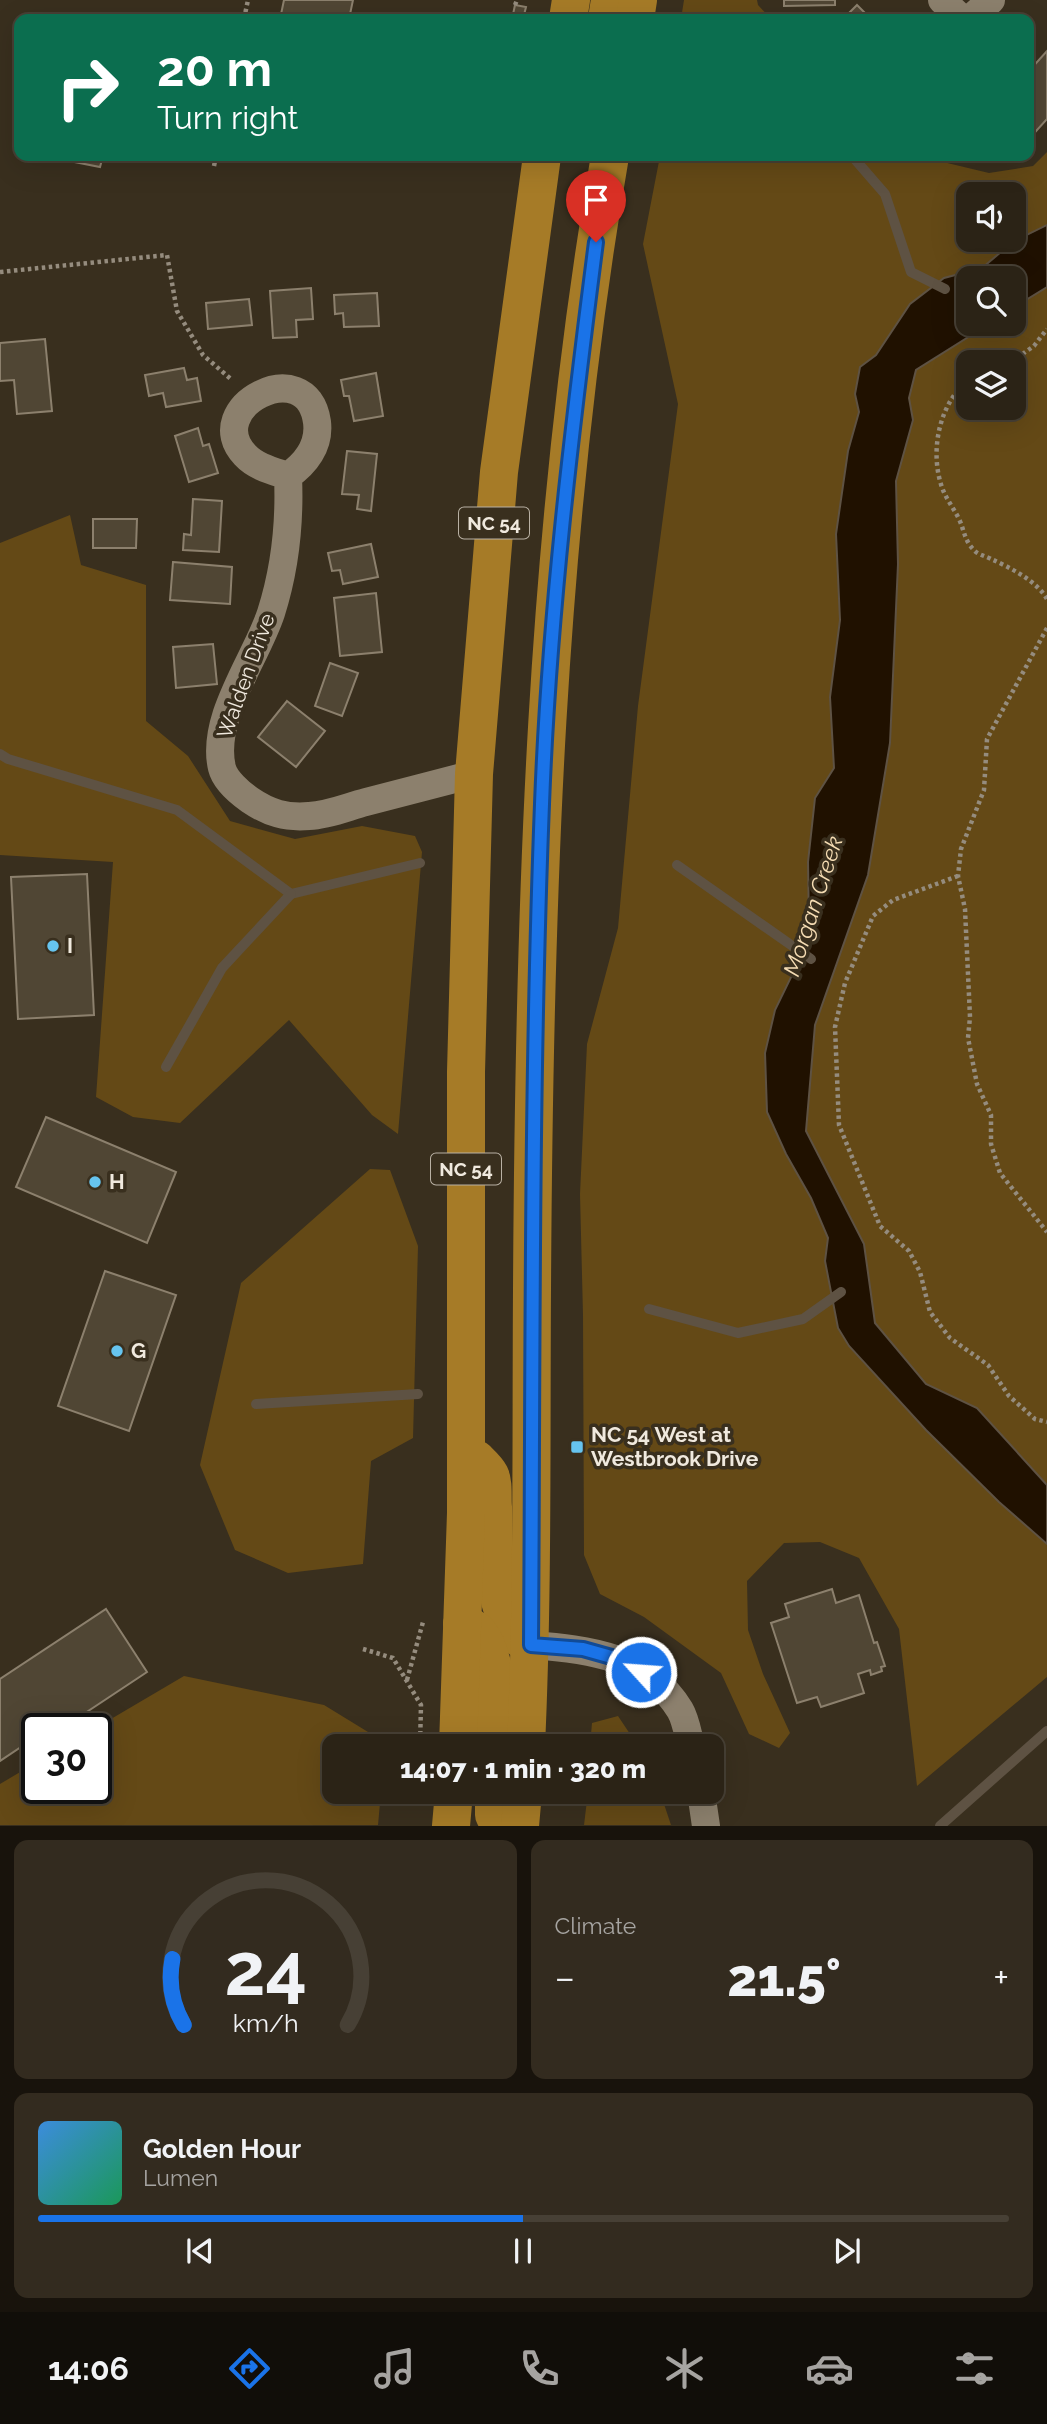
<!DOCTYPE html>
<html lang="en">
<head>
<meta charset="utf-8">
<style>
  :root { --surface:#2b2316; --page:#332b1f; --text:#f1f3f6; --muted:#a6a4a1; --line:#474035; --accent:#1a73e8 }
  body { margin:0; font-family:Raleway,sans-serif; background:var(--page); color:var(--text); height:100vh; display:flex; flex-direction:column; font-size:26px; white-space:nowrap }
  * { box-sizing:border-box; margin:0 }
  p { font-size:23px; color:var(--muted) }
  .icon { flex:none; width:38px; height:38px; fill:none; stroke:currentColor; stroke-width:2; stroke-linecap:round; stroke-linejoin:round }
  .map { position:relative; height:1826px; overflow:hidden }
  .details { display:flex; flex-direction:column; gap:14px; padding:14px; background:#18130c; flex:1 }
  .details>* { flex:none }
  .banner { position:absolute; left:14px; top:14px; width:1020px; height:147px; border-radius:14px; box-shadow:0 7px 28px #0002,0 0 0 2px var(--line); background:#0b6e4f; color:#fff; overflow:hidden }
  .controls { position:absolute; left:956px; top:182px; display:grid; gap:14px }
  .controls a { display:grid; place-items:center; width:70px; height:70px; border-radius:14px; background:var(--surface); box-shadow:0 7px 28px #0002,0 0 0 2px var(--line); font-size:35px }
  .speed { position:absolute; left:21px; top:1713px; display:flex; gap:14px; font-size:35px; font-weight:700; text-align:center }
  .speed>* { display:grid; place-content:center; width:91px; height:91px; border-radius:50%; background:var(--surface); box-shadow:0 7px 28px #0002,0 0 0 2px var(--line); line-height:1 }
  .speed .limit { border:4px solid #111; border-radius:10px; background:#fff; color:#111 }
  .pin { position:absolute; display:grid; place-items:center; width:60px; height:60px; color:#fff; margin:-72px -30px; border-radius:50% 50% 50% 0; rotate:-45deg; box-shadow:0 0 7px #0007 }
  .pin .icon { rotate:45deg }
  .me { position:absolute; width:77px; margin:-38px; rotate:296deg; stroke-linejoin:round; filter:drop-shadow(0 0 5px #0008) }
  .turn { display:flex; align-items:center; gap:24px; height:147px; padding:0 28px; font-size:32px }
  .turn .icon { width:91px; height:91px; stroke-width:2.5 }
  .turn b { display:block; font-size:49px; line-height:60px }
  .big { font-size:52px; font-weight:800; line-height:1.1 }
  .details .widget { flex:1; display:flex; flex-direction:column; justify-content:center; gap:10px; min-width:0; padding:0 24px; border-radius:14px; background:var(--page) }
  .details .dial { align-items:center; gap:0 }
  .dial svg { height:182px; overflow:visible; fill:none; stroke:var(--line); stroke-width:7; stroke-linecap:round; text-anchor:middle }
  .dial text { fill:var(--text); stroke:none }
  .song { display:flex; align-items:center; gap:21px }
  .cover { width:84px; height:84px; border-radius:10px; background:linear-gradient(135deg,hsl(210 70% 55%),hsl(150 70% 35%)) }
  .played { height:7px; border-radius:4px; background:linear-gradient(90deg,var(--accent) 50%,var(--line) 50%) }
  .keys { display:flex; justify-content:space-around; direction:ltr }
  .heat { display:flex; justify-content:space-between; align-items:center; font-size:38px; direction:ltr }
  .details .tiles { flex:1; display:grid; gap:14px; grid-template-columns:1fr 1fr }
  .widget:last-child { grid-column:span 2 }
  .trip { position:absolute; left:322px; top:1734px; width:402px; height:70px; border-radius:14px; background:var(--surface); box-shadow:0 7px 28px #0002,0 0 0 2px var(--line); font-weight:800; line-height:70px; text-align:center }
  .dock { display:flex; height:112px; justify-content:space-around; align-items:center; background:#110e09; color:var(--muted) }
  .dock .icon { width:49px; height:49px }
  .dock .active { color:var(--accent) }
  .dock b { font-size:32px; color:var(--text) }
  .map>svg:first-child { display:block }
  .green { fill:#644916; fill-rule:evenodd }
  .water { fill:#201100; stroke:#5e5243; stroke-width:2 }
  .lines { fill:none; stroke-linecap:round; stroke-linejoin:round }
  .stream { stroke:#5e5243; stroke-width:10 }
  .building { fill:#504634; stroke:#8c806d; stroke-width:2 }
  .path { stroke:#958c7e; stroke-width:4.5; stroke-dasharray:3.5 3.5; stroke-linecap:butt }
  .street { stroke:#8c806d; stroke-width:28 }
  .highway { stroke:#a67b27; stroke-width:38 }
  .route-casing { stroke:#114b97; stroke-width:18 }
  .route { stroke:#1a73e8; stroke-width:12 }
  .poi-dot { fill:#66c4ef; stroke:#392f1e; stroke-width:2.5 }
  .labels { text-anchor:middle; stroke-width:7; stroke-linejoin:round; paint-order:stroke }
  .shield { fill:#392f1e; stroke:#b9b1a4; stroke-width:2 }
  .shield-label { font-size:19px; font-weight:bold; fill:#f0e9de }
  .street-label { font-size:21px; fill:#f0e9de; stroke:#392f1e }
  .poi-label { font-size:21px; font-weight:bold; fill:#f0e9de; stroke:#392f1e; text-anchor:start }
  .water-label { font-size:23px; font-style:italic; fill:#f6ddb4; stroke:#392f1e }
</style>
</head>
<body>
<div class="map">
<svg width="1047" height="1826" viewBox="0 0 1047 1826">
  <rect width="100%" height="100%" fill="#392f1e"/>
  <g class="green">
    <polygon points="684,0 757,0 758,5 771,19 681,19"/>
    <path d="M1047 152V1677L917 1786 899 1629 859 1558 820 1542 784 1543 747 1581 748 1630 763 1674 790 1733 779 1748 749 1734 721 1673 644 1617 600 1594 584 1555 583 1315 580 1194 587 1044 618 928 638 706 678 404 643 244 660 156H918L989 173 1033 166ZM968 194H1013V240H968ZM968 278H1013V324H968ZM968 362H1013V408H968Z"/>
    <polygon points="70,515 81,565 146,585 146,721 188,756 230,821 295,839 362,826 415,836 422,852 398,1134 372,1115 289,1020 180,1123 133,1117 96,1097 113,862 0,855 0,543"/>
    <polygon points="370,1169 390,1170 418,1246 413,1438 371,1461 363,1564 288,1573 235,1550 200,1465 241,1283"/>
    <polygon points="184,1676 324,1705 386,1743 386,1746 334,1746 334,1792 381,1792 378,1825 0,1825 0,1784 37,1762 37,1788 96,1788 96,1729 94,1729"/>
    <polygon points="618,1716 638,1746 590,1746 592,1723"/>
    <polygon points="588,1792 660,1792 671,1825 584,1825"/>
  </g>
  <polygon class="water" points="1047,225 1047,287 1013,308 1013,278 968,278 968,324 989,324 916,370 909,398 913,420 896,481 898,564 890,743 868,875 815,1025 806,1131 864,1244 875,1323 926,1384 977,1408 1047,1485 1047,1544 999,1502 926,1430 849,1346 838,1328 825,1261 828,1238 811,1198 786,1154 767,1112 765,1053 775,1010 797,965 809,924 808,862 815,798 834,768 830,697 840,620 836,534 848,451 859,412 855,394 860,367 876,355 910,304 944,278 982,268 1014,241"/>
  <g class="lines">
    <g class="stream">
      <polyline points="852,156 885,194 911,272 945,289"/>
      <polyline points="0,754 8,759 177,810 291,894 420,863"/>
      <polyline points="677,865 811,959"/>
      <polyline points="166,1067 222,968 291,894"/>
      <polyline points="649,1309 738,1333 803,1319 841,1292"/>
      <polyline points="256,1404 418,1394"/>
      <polyline points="940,1826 1047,1731"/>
    </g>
  </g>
  <g class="building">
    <polygon points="284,0 353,0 349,19 280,19"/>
    <polygon points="784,0 835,0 835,5 784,6"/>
    <polygon points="515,5 526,7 523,19 512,19"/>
    <polygon points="857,5 871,19 843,19"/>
    <polygon points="1047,51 1047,119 1029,139 1029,71"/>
    <polygon points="44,156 103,156 100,167"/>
    <polygon points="311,288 313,319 296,320 297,337 273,338 270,291"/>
    <polygon points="377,293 379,326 344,327 343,313 335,314 334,295"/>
    <polygon points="249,299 252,325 208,329 206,303"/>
    <polygon points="45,339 52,411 17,414 14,380 0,381 0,343"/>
    <polygon points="184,368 187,380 197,378 201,401 166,407 163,393 149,396 145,375"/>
    <polygon points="376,373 383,416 354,421 349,396 344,396 341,380"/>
    <polygon points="198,428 203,446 209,444 218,473 189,482 175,436"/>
    <polygon points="347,451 377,454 371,511 357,509 359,495 342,494"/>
    <polygon points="193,499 222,501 219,552 183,550 184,534 191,535"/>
    <polygon points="93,519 137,519 136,548 93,548"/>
    <polygon points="371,544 378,577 343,584 340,570 332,571 328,553"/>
    <polygon points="173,562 232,567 230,604 170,600"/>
    <polygon points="376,593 382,652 340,656 334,598"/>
    <polygon points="213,644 217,684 176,688 173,647"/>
    <polygon points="330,663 358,673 342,716 315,706"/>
    <polygon points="287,701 325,731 296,767 258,737"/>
    <polygon points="87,874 94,1015 18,1019 11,877"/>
    <polygon points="46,1117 176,1172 147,1243 16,1187"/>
    <polygon points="105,1271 176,1295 129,1431 58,1406"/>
    <polygon points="832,1589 836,1603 859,1595 874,1643 877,1642 885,1666 881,1667 882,1671 871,1675 870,1670 858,1674 864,1693 821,1707 817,1697 797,1703 771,1623 789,1617 785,1604"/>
    <polygon points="106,1609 147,1672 61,1729 37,1729 37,1745 27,1751 24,1745 0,1761 0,1679"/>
  </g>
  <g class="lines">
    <g class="path">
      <polyline points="515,5 517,0"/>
      <polyline points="244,19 248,0"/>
      <polyline points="214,166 216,156"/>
      <polyline points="0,272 167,255 177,311 203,355 232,380"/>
      <polyline points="1011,362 1034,346 1047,329"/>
      <path d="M968 380C938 405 929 454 943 490 947 500 954 509 959 519 965 532 964 541 976 552 980 555 985 556 991 559 1009 567 1037 581 1047 599"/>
      <polyline points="1047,628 987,739 984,790 961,849 958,876 965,909 970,1017 968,1038 977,1084 991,1115 991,1144 1000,1173 1047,1232"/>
      <polyline points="958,876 893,900 873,916 845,983 835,1027 839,1125 880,1226 909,1251 920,1272 930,1312 950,1338 988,1365 1009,1396 1035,1419 1047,1422"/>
      <polyline points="363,1649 393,1658 421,1705 420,1746"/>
      <polyline points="407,1680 423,1622"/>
    </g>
    <g class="street">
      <polyline points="942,0 962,19"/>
      <polyline points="970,19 991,0"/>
      <path d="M288 476C273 471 256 467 245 455 200 408 307 351 317 422 320 446 305 464 288 476 290 522 285 569 271 613 256 659 210 718 222 768 225 780 240 793 250 800 269 813 286 818 309 816 329 815 347 807 366 802 402 793 438 783 474 774"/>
      <path d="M531 1645C588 1649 647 1656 680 1710 686 1720 688 1735 691 1746"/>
      <polyline points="701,1792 706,1826"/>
    </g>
    <g class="highway">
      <polyline points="568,19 571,0"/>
      <polyline points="607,19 610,0"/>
      <polyline points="635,19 638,0"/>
      <path d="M476 1459C480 1463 487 1469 490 1475 494 1483 492 1498 493 1507 494 1545 489 1628 531 1645"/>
      <path d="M462 1624C503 1632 495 1715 495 1746"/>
      <polyline points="458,1746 466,1513 466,1072 474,774 499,472 542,156"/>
      <path d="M526 1746C533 1594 531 1442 532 1290 534 911 545 530 610 156"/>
      <polyline points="494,1792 494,1815 501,1826"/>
      <polyline points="451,1826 454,1792"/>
      <polyline points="520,1826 523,1792"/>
    </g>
  </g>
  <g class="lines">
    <g class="route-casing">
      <path id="route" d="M596 242C572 428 549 616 542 804 531 1084 533 1365 531 1645L583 1649 615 1658 641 1672"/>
    </g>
    <use href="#route" class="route"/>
  </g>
  <g class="poi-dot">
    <circle cx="53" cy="946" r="7"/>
    <circle cx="95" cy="1182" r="7"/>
    <circle cx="117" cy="1351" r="7"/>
    <rect x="570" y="1440" width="14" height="14" rx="3.5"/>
  </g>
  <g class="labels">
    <g class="shield">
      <rect x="459" y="507.5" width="70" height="31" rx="5"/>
      <rect x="431" y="1153.5" width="70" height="31" rx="5"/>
    </g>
    <g class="shield-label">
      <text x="494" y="530">NC 54</text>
      <text x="466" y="1176">NC 54</text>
    </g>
    <g class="street-label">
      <text transform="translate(246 676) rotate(-70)" y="7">Walden Drive</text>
    </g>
    <g class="poi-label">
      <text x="67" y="953">I</text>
      <text x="109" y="1189">H</text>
      <text x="131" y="1358">G</text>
      <text x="591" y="1442">NC 54 West at<tspan x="591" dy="24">Westbrook Drive</tspan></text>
    </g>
    <g class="water-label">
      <text transform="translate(813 906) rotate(-72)" y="8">Morgan Creek</text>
    </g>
  </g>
</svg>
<div class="controls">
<a><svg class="icon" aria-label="sound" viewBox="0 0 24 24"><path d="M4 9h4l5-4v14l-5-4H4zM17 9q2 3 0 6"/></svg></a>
<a><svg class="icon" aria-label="search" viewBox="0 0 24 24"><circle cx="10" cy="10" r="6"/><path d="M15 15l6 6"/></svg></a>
<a><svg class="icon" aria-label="layers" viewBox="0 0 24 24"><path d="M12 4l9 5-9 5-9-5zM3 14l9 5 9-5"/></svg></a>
</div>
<div class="speed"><div class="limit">30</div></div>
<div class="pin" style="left:596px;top:242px;background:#d93025"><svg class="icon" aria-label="arrive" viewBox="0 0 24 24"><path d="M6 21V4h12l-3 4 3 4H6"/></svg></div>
<svg class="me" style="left:641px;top:1672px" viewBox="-20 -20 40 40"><circle r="17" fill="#1a73e8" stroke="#fff" stroke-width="3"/><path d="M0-11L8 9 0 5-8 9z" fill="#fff"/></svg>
<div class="trip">14:07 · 1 min · 320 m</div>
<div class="banner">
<div class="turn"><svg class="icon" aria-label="right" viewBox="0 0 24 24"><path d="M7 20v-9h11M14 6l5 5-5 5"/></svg><div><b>20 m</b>Turn right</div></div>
</div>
</div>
<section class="details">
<div class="tiles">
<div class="widget dial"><svg viewBox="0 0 100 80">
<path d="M14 69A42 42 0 1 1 86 69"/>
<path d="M14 69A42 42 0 0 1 9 40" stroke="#1a73e8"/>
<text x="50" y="56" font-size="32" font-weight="700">24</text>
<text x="50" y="72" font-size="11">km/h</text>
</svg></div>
<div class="widget"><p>Climate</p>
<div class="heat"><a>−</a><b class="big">21.5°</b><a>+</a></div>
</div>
<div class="widget">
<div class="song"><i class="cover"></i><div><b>Golden Hour</b><p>Lumen</p></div></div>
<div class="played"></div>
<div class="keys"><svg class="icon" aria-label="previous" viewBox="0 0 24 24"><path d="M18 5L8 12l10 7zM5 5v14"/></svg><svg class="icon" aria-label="pause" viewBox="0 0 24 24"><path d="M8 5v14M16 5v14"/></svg><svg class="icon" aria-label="next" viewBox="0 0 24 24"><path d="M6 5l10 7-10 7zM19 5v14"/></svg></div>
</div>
</div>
</section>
<nav class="dock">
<b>14:06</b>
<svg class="icon active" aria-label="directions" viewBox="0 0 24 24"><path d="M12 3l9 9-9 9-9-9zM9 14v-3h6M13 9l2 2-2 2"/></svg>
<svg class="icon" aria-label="music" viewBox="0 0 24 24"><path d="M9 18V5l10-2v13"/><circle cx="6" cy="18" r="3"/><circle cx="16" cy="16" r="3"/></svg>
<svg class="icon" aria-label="phone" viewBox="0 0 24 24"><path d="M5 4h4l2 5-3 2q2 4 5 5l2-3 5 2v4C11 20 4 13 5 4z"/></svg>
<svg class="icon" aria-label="climate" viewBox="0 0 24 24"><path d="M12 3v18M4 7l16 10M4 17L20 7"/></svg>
<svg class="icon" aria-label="car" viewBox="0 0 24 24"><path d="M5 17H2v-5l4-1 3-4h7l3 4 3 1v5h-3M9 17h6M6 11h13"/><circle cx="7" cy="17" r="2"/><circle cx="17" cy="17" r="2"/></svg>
<svg class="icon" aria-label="filters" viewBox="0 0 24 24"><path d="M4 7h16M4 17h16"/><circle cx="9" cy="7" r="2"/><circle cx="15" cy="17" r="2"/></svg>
</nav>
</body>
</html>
